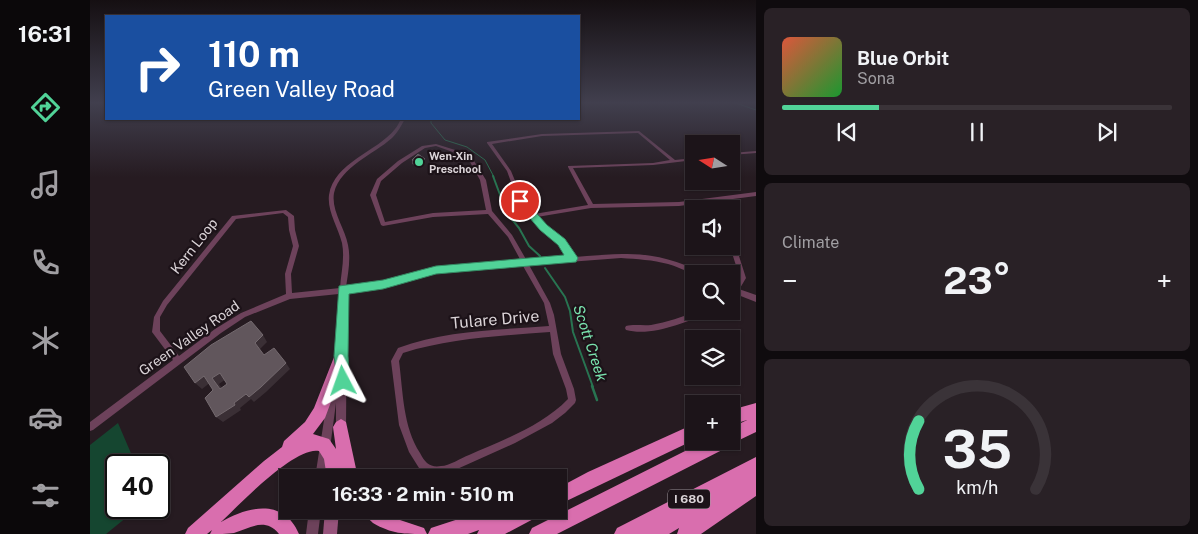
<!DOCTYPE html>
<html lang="en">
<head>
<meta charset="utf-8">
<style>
  :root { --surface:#1c1419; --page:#292126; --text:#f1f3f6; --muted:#a09ea2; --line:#3a3338; --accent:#51d398 }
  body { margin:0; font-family:"Public Sans",sans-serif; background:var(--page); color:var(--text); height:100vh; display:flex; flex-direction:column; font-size:19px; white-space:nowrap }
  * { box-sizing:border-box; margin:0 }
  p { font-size:16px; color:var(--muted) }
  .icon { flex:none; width:28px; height:28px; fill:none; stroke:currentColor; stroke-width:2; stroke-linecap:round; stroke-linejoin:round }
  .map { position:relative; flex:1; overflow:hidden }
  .drawer { display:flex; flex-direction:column; gap:8px; padding:8px; background:#0f0b0e; width:442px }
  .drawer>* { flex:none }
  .top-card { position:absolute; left:15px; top:15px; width:475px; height:105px; border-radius:0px; box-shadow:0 1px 4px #0004,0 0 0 1px var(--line); background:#1a4fa0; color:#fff; overflow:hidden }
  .needle { width:32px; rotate:282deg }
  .buttons { position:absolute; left:595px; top:135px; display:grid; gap:10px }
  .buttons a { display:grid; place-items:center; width:55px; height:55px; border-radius:0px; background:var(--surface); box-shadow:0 1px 4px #0004,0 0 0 1px var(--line); font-size:25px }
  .speed { position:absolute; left:15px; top:454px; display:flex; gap:10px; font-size:25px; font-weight:700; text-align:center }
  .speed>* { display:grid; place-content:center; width:65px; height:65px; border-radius:50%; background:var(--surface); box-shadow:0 1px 4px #0004,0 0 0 1px var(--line); line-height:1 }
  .speed .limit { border:2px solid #111; border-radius:8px; background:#fff; color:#111 }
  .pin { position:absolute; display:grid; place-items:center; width:42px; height:42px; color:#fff; margin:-21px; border:2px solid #fff; border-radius:50%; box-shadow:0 1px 5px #0007 }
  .me { position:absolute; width:55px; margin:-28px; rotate:356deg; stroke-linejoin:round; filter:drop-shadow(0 0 4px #0008) }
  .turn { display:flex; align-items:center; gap:18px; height:105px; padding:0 20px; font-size:22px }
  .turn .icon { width:65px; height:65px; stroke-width:2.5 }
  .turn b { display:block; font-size:35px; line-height:42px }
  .big { font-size:38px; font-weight:700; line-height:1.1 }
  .drawer .card { flex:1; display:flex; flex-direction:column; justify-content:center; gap:8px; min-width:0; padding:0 18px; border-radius:8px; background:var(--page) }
  .drawer .dial { align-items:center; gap:0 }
  .dial svg { height:130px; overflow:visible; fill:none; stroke:var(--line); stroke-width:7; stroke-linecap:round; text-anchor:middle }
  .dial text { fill:var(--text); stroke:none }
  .song { display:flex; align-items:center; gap:15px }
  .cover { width:60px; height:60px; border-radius:8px; background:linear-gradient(135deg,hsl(10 70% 55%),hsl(130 70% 35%)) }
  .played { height:5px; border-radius:2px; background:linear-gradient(90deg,var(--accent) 25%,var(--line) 25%) }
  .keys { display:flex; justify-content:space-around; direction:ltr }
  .heat { display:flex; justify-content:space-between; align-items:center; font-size:28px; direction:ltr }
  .trip { position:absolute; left:189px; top:469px; width:288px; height:50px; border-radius:0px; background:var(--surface); box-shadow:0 1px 4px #0004,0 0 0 1px var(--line); font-weight:700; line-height:50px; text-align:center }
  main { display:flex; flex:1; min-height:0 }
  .tabs { display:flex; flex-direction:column; width:90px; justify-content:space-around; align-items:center; background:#0b080a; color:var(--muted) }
  .tabs .icon { width:35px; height:35px }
  .tabs .on { color:var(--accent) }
  .tabs b { font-size:22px; color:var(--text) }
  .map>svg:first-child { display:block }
  .green { fill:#154630 }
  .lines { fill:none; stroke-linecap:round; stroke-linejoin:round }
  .stream-far2 { stroke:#287451; stroke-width:1 }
  .stream-far1 { stroke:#287451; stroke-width:2 }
  .stream { stroke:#287451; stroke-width:2.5 }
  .minor { fill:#6d425b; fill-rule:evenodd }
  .tertiary { fill:#6d425b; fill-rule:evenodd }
  .secondary { fill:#98547c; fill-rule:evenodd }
  .motorway { fill:#d96eae; fill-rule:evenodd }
  .wall { fill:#52484d }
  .shaded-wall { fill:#3a2f35 }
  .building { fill:#61565c; stroke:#746a6f; fill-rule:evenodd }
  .route { fill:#51d398; stroke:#358963 }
  .poi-dot { fill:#51d398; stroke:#1c1218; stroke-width:2 }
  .labels { text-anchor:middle; stroke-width:4.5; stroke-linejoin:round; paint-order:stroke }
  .far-poi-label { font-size:11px; font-weight:bold; fill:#dad3d7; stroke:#1c1218; text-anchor:start }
  .shield { fill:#1c1218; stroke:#a1999e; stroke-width:1 }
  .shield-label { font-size:12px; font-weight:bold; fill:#dad3d7 }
  .street-label { font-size:14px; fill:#dad3d7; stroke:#1c1218 }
  .water-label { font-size:15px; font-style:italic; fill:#79e1ad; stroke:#1c1218 }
  .near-street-label { font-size:16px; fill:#dad3d7; stroke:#1c1218 }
</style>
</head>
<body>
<main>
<nav class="tabs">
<b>16:31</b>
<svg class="icon on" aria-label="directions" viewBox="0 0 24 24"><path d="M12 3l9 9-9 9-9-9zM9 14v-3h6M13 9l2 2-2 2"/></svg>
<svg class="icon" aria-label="music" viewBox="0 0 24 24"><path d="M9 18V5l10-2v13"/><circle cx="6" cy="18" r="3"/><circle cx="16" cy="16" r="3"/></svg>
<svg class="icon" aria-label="phone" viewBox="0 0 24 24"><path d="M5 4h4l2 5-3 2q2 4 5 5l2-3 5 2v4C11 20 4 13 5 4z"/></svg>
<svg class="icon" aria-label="climate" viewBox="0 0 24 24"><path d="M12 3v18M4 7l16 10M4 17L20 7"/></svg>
<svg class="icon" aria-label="car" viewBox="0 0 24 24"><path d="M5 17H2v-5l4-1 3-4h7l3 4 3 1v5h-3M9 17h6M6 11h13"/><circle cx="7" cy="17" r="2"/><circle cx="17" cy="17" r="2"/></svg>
<svg class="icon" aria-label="filters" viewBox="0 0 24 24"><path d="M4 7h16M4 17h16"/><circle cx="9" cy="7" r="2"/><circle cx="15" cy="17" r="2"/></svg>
</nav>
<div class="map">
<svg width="666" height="534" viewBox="0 0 666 534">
  <rect width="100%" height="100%" fill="#261b21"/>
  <polygon class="green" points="28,423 46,465 26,465 26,508 48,508 16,534 0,534 0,445"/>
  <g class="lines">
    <g class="stream-far2">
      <polyline points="643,102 666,110"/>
      <polyline points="341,119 341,123 355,140 377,147 395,160 404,177"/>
    </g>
    <g class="stream-far1">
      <polyline points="403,176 412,200 412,207 429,228 439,246 450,256"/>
      <polyline points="455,268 475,297 480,311 483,332 503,387"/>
    </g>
    <polyline class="stream" points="502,386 507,400"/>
    <g class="minor">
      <path d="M311 119H315C311 126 308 132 302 138 283 155 251 166 244 193 241 211 255 228 258 245 261 259 258 274 256 287L278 285 346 268 431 261 418 237 398 214 343 217 293 226 291 225 280 195 287 179 308 161 332 146 346 144 378 154 384 161 396 180 402 211 422 235 437 261 479 258 469 244 451 229 442 218 440 217V215L428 201 417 171 397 143V142L452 134 549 131 585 160 604 158V160L563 165 483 168 503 204 589 202 666 192V196L589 206 501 208 447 217 455 227 473 240 485 257C501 256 516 254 532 254 560 253 587 260 611 272L612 274C599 274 592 268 578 264 563 260 547 259 531 258L439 265 460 303 464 315 471 354 484 389 486 400 485 403 475 413 462 423 425 443 356 474 353 476H342L339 474 329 468 319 452 309 425 301 361 308 348C356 330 409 330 459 326L454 303 433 266 346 272 278 291 200 299 155 317 131 333 3 430 0 431V422L83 360 62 332 64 317 73 301 142 216 196 210 204 216 205 230 209 246 201 274 202 293 250 288C251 273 255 258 252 243 248 227 237 211 239 195 244 162 287 152 305 129 308 126 309 122 311 119ZM548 133 580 160 563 163 478 166V167L498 205 444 214 433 200 421 171 402 144 452 136ZM346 146 374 156 380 162 390 180 396 210 343 213 295 222 286 195 291 181 312 163 335 148ZM193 213 198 217 199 230 203 246 195 274 196 294 151 313 125 329 89 356 70 331V317L77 305 146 219ZM460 332 463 354 476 389 478 399C452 426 413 440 379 455 371 458 359 466 351 466 345 467 341 466 337 463 334 460 332 457 330 453 313 427 313 392 309 361L313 353C361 338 410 336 460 332Z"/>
      <polygon points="666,151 666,153 641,155 641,153"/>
      <polygon points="643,251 647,251 648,253 656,278 643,300 641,301 641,292 650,278 642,253"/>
      <path d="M608 311H620L619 313C595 322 562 337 536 330L535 328 536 326C544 324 553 326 561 325 577 322 592 317 608 311Z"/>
    </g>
    <g class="tertiary">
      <polygon points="253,287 256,288 257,290 256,428 255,432 251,433 247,432 246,428 246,403 236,478 225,478 239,388 241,385 244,383 247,385 249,290 250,288"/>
      <polygon points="646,288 666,295 666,302 643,293 642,291 643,289"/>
      <polygon points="219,510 231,510 228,534 216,534"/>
    </g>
    <polygon class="secondary" points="235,510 249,510 247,534 233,534"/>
    <g class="motorway">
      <path d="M251 350 256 352 258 356 235 418 223 434 239 439 246 449 243 427 246 422 251 419 256 422 268 478H237L234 459 229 451C205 446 149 505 131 522 158 506 194 498 209 534H189C175 517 160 528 144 533 138 534 127 534 120 534L122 530 117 534H95L98 528 174 461 192 447 194 441 215 422 224 408 246 352Z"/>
      <polygon points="666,403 666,432 641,444 639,443 638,447 467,534 439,534 442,528 615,441 641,441 641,428 657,420 641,425 641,410"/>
      <polygon points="604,424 604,440 468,505 468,488 498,472"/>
      <polygon points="666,457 666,496 611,534 587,534 589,528 579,534 524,534 527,528"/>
      <path d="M272 510H295L304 518 334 528 337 534C313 534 302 534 283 523 278 518 275 516 272 510Z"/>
      <polygon points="396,510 452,510 449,516 415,534 387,534 389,530 378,534 338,534 341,528"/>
    </g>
  </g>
  <polygon class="wall" points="335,159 335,163 330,167 322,164 322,160"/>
  <g class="shaded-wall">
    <polygon points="335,159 335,163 330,167 330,163"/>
    <polygon points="173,335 177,342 170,349 165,343"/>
    <polygon points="196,363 200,369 176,392 164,402 161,399 150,408 151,410 133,422 126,417"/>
    <polygon points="130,373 136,379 129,384 136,394 130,389 122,378"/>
    <polygon points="114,376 121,382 112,389 105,383"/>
  </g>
  <g class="building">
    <polygon points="328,154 335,159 330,163 322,160"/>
    <path d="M161 321 173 335 165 343 174 355 184 348 196 363 171 387 159 397 156 394 144 403 145 405 126 417 115 398 123 390 114 376 105 383 94 367 121 345ZM130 373 137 384 130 389 122 378Z"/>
  </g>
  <linearGradient id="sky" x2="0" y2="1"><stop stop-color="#150f12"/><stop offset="0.58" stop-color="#413f4e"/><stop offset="1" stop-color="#413f4e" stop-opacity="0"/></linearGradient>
  <rect width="666" height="177" fill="url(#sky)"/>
  <polygon class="route" points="430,198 434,199 457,225 475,239 488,258 486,262 346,274 293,289 259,294 258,356 260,381 258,386 253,388 248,386 244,356 249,286 293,280 346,266 474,255 468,245 450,230 427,203 426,201"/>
  <circle class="poi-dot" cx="329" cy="162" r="5"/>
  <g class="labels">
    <g class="far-poi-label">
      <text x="339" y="160">Wen-Xin<tspan x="339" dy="13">Preschool</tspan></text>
    </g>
    <rect class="shield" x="578" y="489.5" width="42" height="19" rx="4"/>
    <g class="shield-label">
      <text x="599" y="503">I 680</text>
    </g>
    <g class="street-label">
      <text transform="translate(104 246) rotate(-52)" y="5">Kern Loop</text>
      <text transform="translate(99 338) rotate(-35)" y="5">Green Valley Road</text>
    </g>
    <g class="water-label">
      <text transform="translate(500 343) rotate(72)" y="5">Scott Creek</text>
    </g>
    <g class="near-street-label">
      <text transform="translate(405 319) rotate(-5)" y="6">Tulare Drive</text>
    </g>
  </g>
</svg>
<div class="buttons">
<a><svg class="needle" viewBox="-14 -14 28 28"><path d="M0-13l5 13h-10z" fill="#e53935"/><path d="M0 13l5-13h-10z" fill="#a09ea2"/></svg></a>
<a><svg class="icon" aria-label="sound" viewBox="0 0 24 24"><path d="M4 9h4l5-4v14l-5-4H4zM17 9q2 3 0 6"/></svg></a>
<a><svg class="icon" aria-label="search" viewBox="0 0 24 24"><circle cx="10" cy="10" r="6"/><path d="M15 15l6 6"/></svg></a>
<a><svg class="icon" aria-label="layers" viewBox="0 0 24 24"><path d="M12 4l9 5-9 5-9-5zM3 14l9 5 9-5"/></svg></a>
<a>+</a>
</div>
<div class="speed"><div class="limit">40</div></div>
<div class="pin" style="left:430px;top:201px;background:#d93025"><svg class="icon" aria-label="arrive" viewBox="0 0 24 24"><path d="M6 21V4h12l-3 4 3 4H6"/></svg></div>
<svg class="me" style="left:253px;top:381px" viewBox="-20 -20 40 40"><path d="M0-17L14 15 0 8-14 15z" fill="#51d398" stroke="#fff" stroke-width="4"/></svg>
<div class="trip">16:33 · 2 min · 510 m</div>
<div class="top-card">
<div class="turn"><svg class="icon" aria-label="right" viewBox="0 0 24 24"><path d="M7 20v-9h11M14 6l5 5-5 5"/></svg><div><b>110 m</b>Green Valley Road</div></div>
</div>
</div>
<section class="drawer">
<div class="card">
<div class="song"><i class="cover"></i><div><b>Blue Orbit</b><p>Sona</p></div></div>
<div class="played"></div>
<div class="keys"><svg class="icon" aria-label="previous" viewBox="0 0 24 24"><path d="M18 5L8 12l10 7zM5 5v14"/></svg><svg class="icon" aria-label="pause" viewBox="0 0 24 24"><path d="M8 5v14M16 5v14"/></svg><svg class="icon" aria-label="next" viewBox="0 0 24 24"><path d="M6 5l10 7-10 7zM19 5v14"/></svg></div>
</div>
<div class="card"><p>Climate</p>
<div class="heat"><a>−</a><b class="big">23°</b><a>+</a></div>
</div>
<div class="card dial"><svg viewBox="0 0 100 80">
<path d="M14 69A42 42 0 1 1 86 69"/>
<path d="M14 69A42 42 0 0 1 14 27" stroke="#51d398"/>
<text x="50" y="56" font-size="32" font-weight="700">35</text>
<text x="50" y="72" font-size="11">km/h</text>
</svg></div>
</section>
</main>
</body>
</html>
